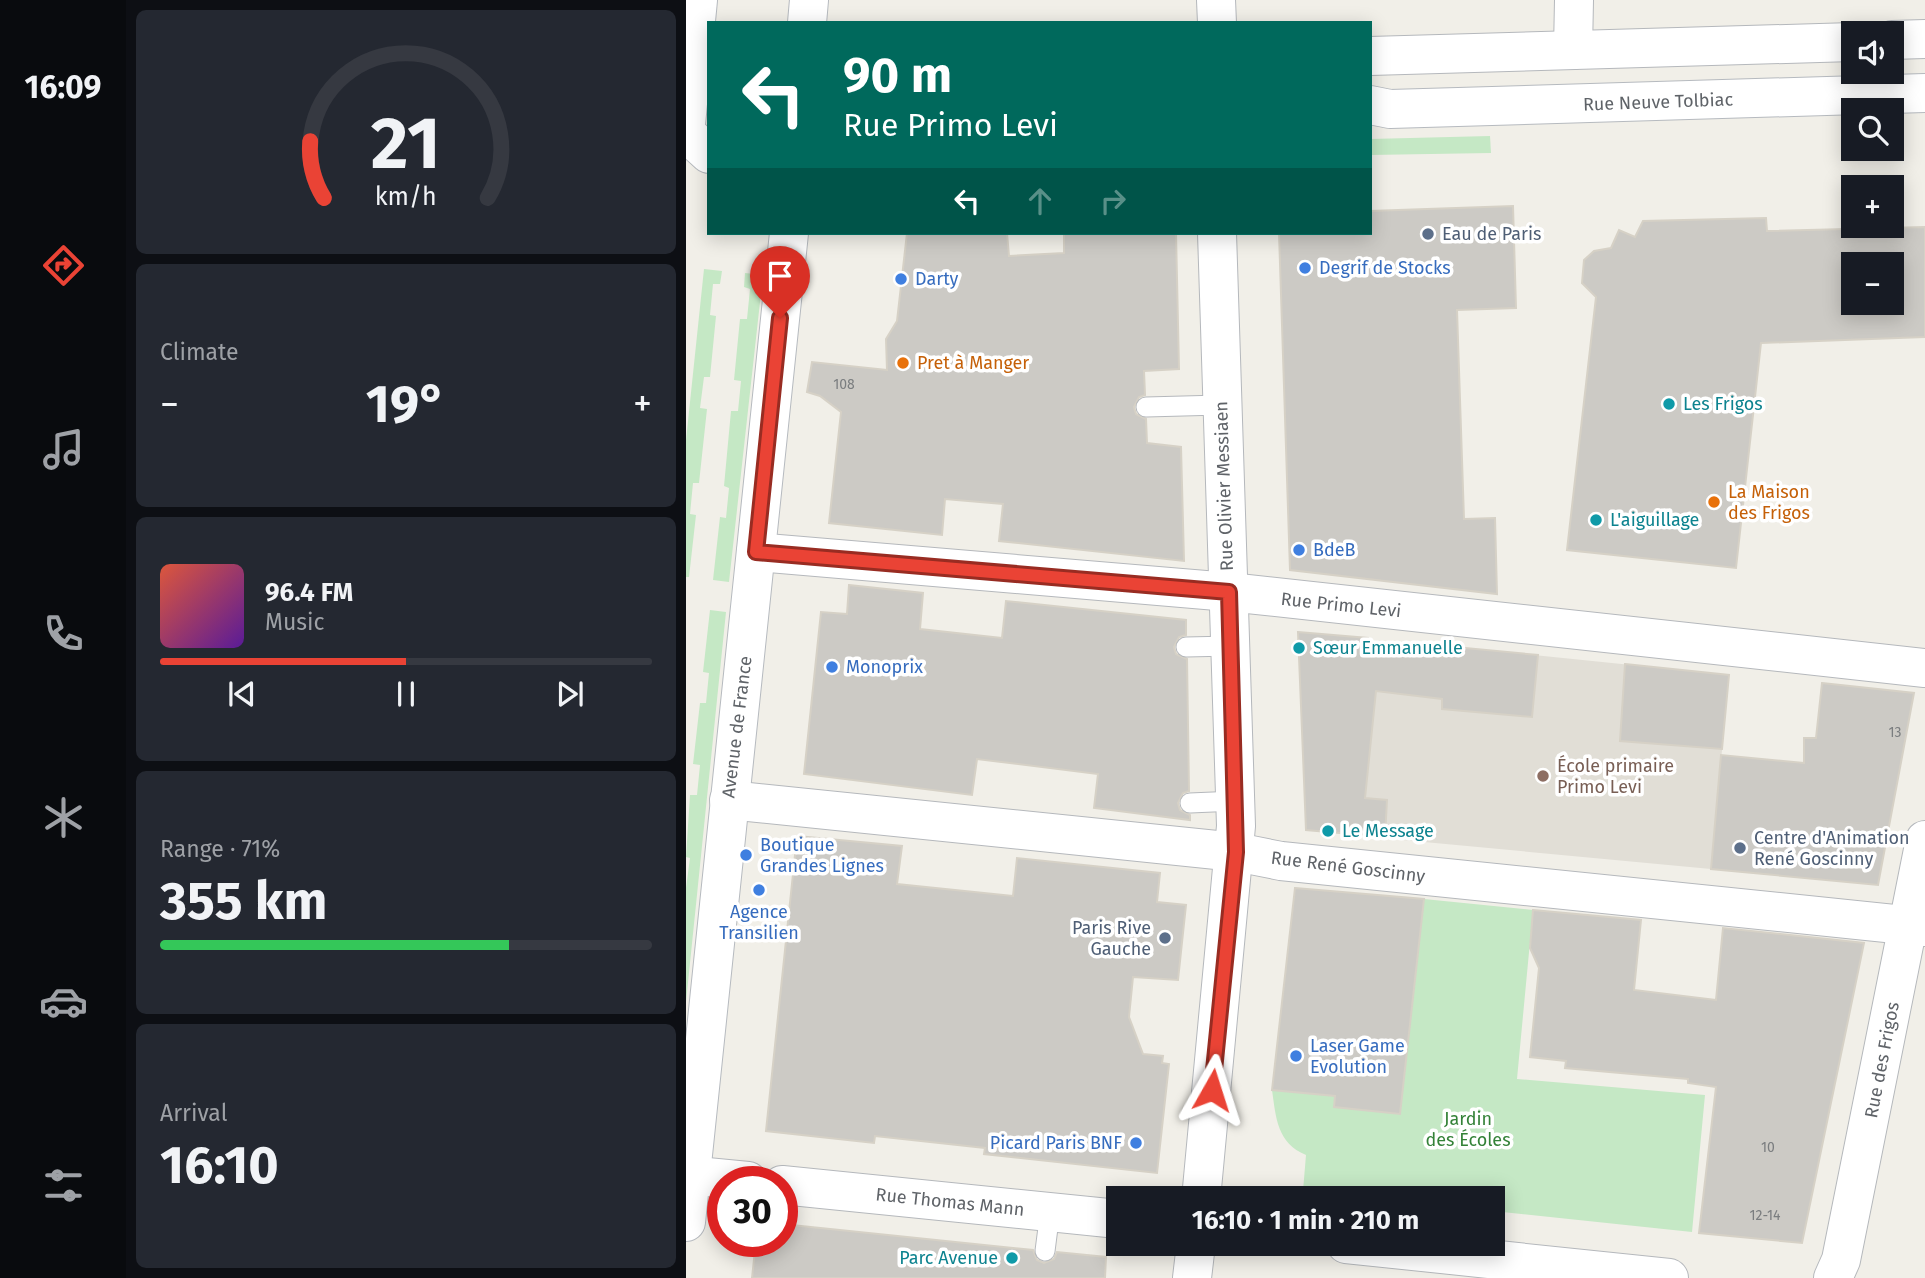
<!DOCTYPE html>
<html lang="en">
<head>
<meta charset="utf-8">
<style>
  :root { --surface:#171b24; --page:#242831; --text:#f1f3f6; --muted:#9ea1a6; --line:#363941; --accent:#ea4335 }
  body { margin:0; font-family:"Fira Sans",sans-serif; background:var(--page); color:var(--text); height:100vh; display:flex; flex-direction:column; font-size:26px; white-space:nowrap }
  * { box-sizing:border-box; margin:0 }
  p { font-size:23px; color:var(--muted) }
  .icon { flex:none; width:38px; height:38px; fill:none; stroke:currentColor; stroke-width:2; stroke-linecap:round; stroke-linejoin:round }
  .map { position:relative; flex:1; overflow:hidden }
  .panel { display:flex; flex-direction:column; gap:10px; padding:10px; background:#0d0f14; width:560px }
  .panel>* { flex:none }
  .guide { position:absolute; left:21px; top:21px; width:665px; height:214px; border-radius:0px; box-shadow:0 4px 18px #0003; background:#00695c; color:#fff; overflow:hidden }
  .tools { position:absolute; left:1155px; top:21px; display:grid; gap:14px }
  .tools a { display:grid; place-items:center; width:63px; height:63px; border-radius:0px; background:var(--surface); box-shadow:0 4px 18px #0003; font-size:35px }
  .speed { position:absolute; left:21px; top:1166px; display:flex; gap:14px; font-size:35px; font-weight:700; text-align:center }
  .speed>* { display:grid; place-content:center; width:91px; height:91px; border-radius:50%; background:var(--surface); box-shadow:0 4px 18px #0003; line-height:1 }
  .speed .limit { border:10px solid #d22; background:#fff; color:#111 }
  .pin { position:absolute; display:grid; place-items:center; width:60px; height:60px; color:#fff; margin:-72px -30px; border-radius:50% 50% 50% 0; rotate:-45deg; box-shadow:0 0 7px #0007 }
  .pin .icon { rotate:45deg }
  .me { position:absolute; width:77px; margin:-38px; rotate:6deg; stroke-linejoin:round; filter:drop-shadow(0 0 5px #0008) }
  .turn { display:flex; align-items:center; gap:24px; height:147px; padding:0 21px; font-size:32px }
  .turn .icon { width:91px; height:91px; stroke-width:2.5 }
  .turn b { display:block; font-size:49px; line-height:60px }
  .lanes { display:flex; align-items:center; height:66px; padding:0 21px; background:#0003; justify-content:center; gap:35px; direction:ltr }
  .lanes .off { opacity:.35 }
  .big { font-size:52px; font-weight:700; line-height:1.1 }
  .panel .card { flex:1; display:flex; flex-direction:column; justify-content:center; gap:10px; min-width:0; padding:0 24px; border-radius:10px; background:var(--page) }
  .panel .dial { align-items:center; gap:0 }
  .dial svg { height:182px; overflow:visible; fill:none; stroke:var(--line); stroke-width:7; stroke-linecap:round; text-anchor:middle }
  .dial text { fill:var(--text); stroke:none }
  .song { display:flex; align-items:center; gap:21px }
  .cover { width:84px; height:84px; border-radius:10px; background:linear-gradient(135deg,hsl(10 70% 55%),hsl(270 70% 35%)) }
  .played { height:7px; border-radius:4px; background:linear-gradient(90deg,var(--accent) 50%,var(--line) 50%) }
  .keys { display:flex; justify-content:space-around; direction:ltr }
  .heat { display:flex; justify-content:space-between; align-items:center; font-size:38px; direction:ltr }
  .charge { height:10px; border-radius:5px; background:linear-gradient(90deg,#34c759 71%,var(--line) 0) }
  .trip { position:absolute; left:420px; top:1186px; width:399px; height:70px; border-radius:0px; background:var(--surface); box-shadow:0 4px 18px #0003; font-weight:700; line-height:70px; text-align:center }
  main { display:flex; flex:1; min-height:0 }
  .dock { display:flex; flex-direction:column; width:126px; justify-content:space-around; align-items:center; background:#090b0e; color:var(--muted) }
  .dock .icon { width:49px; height:49px }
  .dock .selected { color:var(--accent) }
  .dock b { font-size:32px; color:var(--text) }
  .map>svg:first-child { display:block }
  .education { fill:#e1ded6 }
  .green { fill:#c5e8c5 }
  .building { fill:#cccac5; stroke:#d6d1c6; stroke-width:2; fill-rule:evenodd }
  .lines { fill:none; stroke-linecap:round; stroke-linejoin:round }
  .lane-casing { stroke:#b5b8bc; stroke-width:21 }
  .street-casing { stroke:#b5b8bc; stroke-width:40 }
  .secondary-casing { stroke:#b6babf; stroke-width:40 }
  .lane { stroke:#fff; stroke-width:19 }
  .street { stroke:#fff; stroke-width:38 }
  .secondary { stroke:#fff; stroke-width:38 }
  .route-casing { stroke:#982c22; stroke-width:18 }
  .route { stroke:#ea4335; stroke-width:12 }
  .service-dot { fill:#5c6f8a; stroke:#fff; stroke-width:2.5 }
  .shop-dot { fill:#3f7fe0; stroke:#fff; stroke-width:2.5 }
  .food-dot { fill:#e8710a; stroke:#fff; stroke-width:2.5 }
  .culture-dot { fill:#0f9aa8; stroke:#fff; stroke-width:2.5 }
  .education-dot { fill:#8d6e63; stroke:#fff; stroke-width:2.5 }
  .labels { text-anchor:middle; stroke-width:7; stroke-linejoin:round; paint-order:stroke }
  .number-label { font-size:14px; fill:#7a7d7f }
  .street-label { font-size:18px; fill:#5f6368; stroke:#fff }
  .service-label { font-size:18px; fill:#4e5e75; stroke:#fff; text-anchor:start }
  .shop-label { font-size:18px; fill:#366cbe; stroke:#fff; text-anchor:start }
  .food-label { font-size:18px; fill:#c56008; stroke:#fff; text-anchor:start }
  .culture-label { font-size:18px; fill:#0d838f; stroke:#fff; text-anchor:start }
  .education-label { font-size:18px; fill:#785e54; stroke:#fff; text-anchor:start }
  .park-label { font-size:18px; fill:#348238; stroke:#fff }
</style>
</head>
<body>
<main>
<nav class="dock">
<b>16:09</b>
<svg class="icon selected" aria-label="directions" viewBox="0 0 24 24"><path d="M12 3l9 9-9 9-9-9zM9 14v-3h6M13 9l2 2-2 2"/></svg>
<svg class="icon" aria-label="music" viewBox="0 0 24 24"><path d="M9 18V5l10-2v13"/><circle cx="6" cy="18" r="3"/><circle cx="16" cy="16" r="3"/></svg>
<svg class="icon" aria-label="phone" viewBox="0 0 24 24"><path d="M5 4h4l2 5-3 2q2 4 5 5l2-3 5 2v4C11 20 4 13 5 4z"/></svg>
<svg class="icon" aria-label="climate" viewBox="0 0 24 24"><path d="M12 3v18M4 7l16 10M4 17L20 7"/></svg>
<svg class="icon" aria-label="car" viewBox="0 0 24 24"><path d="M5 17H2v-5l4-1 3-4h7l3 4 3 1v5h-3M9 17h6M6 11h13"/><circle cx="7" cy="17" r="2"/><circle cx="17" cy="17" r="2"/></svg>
<svg class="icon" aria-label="filters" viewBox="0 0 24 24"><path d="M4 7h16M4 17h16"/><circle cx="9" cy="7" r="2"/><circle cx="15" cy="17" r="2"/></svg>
</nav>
<section class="panel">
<div class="card dial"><svg viewBox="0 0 100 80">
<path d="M14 69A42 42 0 1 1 86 69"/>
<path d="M14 69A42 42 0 0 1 8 44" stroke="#ea4335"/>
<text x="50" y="56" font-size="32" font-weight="700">21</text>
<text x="50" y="72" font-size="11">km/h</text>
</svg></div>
<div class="card"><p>Climate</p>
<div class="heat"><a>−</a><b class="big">19°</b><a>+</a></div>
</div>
<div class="card">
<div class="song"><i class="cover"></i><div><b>96.4 FM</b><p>Music</p></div></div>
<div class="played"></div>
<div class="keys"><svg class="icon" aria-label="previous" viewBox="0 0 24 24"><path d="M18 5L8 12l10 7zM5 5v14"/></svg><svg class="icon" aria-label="pause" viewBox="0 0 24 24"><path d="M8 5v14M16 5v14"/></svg><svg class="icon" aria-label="next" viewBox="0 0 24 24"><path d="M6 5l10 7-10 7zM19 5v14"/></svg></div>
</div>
<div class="card"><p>Range · 71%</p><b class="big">355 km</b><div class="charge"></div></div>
<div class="card"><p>Arrival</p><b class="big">16:10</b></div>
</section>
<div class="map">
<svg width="1239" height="1278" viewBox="0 0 1239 1278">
  <rect width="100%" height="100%" fill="#f1efe8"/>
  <polygon class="education" points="759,646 1043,675 1025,869 674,836 690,691 709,652 758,657"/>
  <g class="green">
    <polygon points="804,136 805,153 684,155 684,139"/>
    <polygon points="18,269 36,271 34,284 27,284 24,315 30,316 24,377 18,377 14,408 21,409 13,483 7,483 4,514 10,515 3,577 0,577 0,440"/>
    <polygon points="59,273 77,275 43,582 27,580 34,517 40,518 43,488 38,486 45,411 52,411 55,381 48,380 54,319 61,319 64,289 58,287"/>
    <polygon points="24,610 40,612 0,1002 0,888 4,858 0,857 4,795 11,795 14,765 7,764 14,703 20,703 23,673 17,672"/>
    <path d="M738 899 847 910 831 1079 1019 1095 1006 1232 807 1211V1199H693L617 1191 620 1155C591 1143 590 1118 586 1090L649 1096 648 1107Z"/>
  </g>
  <g class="building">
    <polygon points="827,206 830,308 771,310 778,519 809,518 811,594 604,570 593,233 684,233 684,211"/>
    <path d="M1080 218 1081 231 1239 227V337L1075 343 1050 568 881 550 910 297 896 283 898 260 908 251 925 248 933 230 949 237 957 221ZM1167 264H1206V303H1167Z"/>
    <polygon points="221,233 321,233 323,256 378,253 378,233 490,233 493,369 458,371 459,395 453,397 448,407 450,414 460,419 461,443 495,447 498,561 313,541 317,504 259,499 256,535 143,523 155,412 134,396 121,392 126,362 201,370 200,339 211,321"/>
    <polygon points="163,585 237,593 234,629 316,638 320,601 500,620 500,635 493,637 488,647 490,654 501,659 503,791 497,793 492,803 494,810 504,815 504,820 408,808 412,774 291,759 286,795 118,774 135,612 161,614"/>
    <polygon points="612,632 682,638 681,648 709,652 758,657 759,646 852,655 846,717 756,709 756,699 690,691 679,798 701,800 699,837 620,830"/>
    <polygon points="939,664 1043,675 1036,749 934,741"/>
    <polygon points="1136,683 1228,693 1192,885 1025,869 1035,755 1118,763 1118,738 1130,738"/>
    <polygon points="111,836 216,846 211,884 327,896 331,858 474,873 471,902 500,905 492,980 447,977 443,1017 457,1054 477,1056 476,1063 483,1064 471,1173 298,1154 299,1148 189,1136 188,1143 80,1131"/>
    <polygon points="609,888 738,899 714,1114 648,1107 649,1096 586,1090"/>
    <polygon points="847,910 955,920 948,990 1030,1000 1037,928 1178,943 1116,1243 1013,1233 1030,1087 1002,1083 1002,1079 879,1068 880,1061 844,1057 853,968 844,948"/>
    <polygon points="96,1224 347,1250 351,1260 358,1263 368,1259 371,1252 420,1257 419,1278 66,1278 70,1241 96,1241"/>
  </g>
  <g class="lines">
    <g class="lane-casing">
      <g id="lane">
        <polyline points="460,407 535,405"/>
        <polyline points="500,647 545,646"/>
        <polyline points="504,803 550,801"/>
        <polyline points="359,1251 364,1212"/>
      </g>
    </g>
    <g class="street-casing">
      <g id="street">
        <polyline points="530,0 531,23"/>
        <polyline points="1206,40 1239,39"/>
        <polyline points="887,50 888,0"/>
        <polyline points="684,56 1167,42"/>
        <polyline points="70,552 543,592 1239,668"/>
        <polyline points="43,800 550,852 595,861 1239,927"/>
        <polyline points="0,1175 62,1181"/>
        <polyline points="96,1185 432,1219"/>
        <polyline points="515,1199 550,826 531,233"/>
        <polyline points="660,1244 983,1278"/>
        <polyline points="506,1278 510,1244"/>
        <polyline points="1147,1278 1155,1260 1239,840"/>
      </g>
    </g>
    <g class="secondary-casing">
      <g id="secondary">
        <polyline points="121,23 123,0"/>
        <polyline points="684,105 704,109 1239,93"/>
        <polyline points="0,124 12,0"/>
        <polyline points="0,133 23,154"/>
        <polyline points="0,1222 103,233"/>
      </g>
    </g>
    <use href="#lane" class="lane"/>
    <use href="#street" class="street"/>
    <use href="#secondary" class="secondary"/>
  </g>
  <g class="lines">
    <g class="route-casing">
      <polyline id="route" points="94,318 70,552 543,592 550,852 526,1090"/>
    </g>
    <use href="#route" class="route"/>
  </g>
  <g class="service-dot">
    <circle cx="742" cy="234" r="7"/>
    <circle cx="1054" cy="848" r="7"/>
    <circle cx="479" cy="938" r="7"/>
  </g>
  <g class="shop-dot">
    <circle cx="619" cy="268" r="7"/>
    <circle cx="215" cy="279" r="7"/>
    <circle cx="613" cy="550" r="7"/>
    <circle cx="146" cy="667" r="7"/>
    <circle cx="60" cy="855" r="7"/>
    <circle cx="73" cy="890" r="7"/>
    <circle cx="610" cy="1056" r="7"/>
    <circle cx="450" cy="1143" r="7"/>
  </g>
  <g class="food-dot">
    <circle cx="217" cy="363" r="7"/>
    <circle cx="1028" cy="502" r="7"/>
  </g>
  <g class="culture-dot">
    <circle cx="983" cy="404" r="7"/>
    <circle cx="910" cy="520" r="7"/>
    <circle cx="613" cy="648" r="7"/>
    <circle cx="642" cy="831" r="7"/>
    <circle cx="326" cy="1258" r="7"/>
  </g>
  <circle class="education-dot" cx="857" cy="776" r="7"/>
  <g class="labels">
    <g class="number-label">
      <text x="158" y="389">108</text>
      <text x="1209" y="737">13</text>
      <text x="1082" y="1152">10</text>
      <text x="1079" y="1220">12-14</text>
    </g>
    <g class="street-label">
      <text transform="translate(972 102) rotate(-2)" y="6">Rue Neuve Tolbiac</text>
      <text transform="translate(538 486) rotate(-92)" y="6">Rue Olivier Messiaen</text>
      <text transform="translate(655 605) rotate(6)" y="6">Rue Primo Levi</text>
      <text transform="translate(51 727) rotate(-83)" y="6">Avenue de France</text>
      <text transform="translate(662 867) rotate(7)" y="6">Rue René Goscinny</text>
      <text transform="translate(1196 1060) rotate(-79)" y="6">Rue des Frigos</text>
      <text transform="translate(264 1202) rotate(6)" y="6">Rue Thomas Mann</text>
    </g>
    <g class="service-label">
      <text x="756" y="240">Eau de Paris</text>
      <text x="1068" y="844">Centre d'Animation<tspan x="1068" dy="21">René Goscinny</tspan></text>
      <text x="465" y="934" text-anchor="end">Paris Rive<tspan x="465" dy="21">Gauche</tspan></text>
    </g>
    <g class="shop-label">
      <text x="633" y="274">Degrif de Stocks</text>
      <text x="229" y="285">Darty</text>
      <text x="627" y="556">BdeB</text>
      <text x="160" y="673">Monoprix</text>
      <text x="74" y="851">Boutique<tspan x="74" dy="21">Grandes Lignes</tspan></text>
      <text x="73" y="918" text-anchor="middle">Agence<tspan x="73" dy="21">Transilien</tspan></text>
      <text x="624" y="1052">Laser Game<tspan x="624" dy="21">Evolution</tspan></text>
      <text x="436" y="1149" text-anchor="end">Picard Paris BNF</text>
    </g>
    <g class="food-label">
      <text x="231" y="369">Pret à Manger</text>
      <text x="1042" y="498">La Maison<tspan x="1042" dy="21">des Frigos</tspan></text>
    </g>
    <g class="culture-label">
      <text x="997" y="410">Les Frigos</text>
      <text x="924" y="526">L'aiguillage</text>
      <text x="627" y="654">Sœur Emmanuelle</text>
      <text x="656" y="837">Le Message</text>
      <text x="312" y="1264" text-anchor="end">Parc Avenue</text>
    </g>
    <g class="education-label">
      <text x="871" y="772">École primaire<tspan x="871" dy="21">Primo Levi</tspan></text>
    </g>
    <g class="park-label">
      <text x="782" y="1125">Jardin<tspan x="782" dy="21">des Écoles</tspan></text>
    </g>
  </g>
</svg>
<div class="tools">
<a><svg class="icon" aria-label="sound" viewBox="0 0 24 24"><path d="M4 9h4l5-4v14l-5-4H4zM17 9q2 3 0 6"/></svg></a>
<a><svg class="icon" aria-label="search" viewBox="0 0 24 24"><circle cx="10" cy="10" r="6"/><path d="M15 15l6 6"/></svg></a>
<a>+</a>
<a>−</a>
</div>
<div class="speed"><div class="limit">30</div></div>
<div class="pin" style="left:94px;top:318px;background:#d93025"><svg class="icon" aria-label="arrive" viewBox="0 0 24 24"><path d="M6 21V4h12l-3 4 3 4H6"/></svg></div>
<svg class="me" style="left:526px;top:1090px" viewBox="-20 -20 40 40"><path d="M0-17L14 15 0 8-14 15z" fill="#ea4335" stroke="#fff" stroke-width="4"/></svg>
<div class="trip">16:10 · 1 min · 210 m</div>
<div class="guide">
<div class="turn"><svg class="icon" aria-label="left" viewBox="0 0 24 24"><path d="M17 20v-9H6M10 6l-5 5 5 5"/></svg><div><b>90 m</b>Rue Primo Levi</div></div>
<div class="lanes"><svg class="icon" aria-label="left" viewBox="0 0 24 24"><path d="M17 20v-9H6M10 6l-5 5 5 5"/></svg><svg class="icon off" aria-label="ahead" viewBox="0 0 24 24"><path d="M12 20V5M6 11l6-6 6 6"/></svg><svg class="icon off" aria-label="right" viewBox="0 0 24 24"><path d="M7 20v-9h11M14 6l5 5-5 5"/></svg></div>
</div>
</div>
</main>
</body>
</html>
